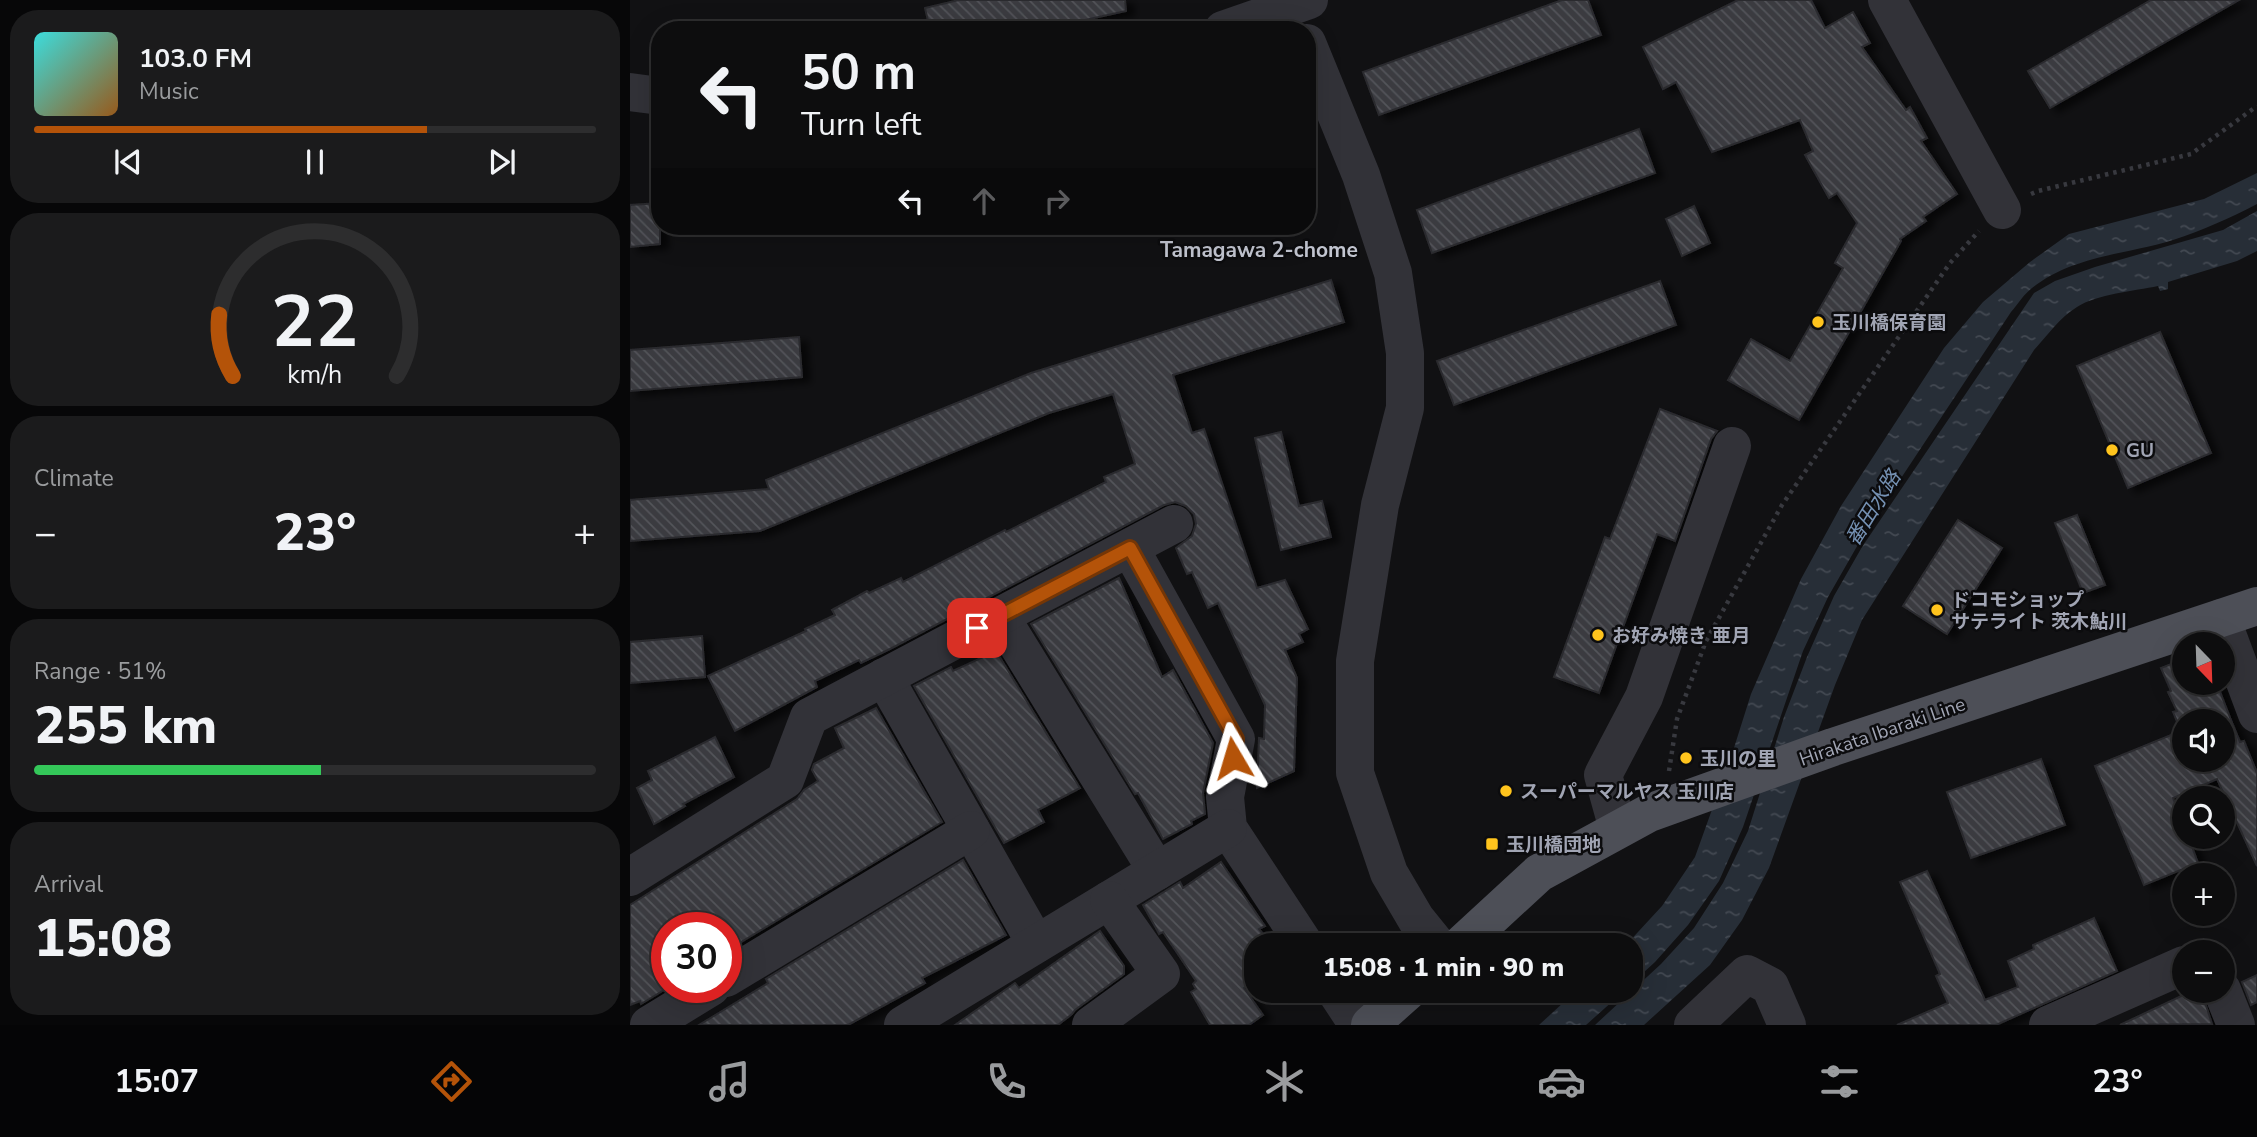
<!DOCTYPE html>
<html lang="en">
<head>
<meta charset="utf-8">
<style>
  :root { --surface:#0d0d0e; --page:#1b1b1c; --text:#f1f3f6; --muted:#9a9c9e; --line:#2d2d2e; --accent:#b45309 }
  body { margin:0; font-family:"Nunito Sans","Noto Sans JP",sans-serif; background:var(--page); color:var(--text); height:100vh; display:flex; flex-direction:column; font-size:26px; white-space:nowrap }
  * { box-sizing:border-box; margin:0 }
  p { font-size:23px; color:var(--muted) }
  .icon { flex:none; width:38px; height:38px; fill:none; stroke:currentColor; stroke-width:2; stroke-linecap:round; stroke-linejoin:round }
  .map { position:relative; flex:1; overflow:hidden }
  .sheet { display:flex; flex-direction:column; gap:10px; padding:10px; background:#070708; width:630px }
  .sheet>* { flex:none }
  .guide { position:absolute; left:21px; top:21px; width:665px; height:214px; border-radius:28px; box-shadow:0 7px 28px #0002,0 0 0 2px var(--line); background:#0d0d0e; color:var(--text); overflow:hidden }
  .needle { width:46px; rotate:157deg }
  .fabs { position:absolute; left:1542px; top:632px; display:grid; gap:14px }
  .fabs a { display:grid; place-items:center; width:63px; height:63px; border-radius:50%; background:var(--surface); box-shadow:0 7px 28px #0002,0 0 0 2px var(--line); font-size:35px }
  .speed { position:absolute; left:21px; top:912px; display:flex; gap:14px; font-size:35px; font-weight:700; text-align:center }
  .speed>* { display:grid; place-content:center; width:91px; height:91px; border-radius:50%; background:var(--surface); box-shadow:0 7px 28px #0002,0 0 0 2px var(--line); line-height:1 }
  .speed .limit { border:10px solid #d22; background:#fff; color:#111 }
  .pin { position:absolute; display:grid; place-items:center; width:60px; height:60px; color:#fff; margin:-30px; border-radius:14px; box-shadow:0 4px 10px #0006 }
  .me { position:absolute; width:77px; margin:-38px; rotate:353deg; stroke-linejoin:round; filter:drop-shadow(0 0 5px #0008) }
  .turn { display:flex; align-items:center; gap:24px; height:147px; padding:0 35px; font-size:32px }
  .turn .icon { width:91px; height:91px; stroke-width:2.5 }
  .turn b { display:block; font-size:49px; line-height:60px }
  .lanes { display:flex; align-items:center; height:66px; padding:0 35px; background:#0003; justify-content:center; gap:35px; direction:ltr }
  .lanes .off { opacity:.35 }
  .big { font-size:52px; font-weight:800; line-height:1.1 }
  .sheet .tile { flex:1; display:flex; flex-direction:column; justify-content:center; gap:10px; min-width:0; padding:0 24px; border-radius:28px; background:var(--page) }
  .sheet .dial { align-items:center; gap:0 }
  .dial svg { height:182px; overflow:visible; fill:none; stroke:var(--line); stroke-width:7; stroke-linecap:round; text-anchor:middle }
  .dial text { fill:var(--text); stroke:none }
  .song { display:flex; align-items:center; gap:21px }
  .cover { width:84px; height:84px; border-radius:10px; background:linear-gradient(135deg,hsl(180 70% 55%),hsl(30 70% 35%)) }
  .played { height:7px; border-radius:4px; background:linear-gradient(90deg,var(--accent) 70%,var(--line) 70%) }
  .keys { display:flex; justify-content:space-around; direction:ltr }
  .heat { display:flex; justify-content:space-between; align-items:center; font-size:38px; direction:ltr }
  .charge { height:10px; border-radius:5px; background:linear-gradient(90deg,#34c759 51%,var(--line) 0) }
  .trip { position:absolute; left:614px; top:933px; width:399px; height:70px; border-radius:28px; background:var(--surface); box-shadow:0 7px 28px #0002,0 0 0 2px var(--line); font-weight:800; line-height:70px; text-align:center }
  .tab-bar { display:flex; height:112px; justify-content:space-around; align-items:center; background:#050506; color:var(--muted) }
  .tab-bar .icon { width:49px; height:49px }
  .tab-bar .active { color:var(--accent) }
  .tab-bar b { font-size:32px; color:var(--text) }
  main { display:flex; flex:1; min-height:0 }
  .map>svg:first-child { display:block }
  .water { fill:url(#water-ripples) }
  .building { fill:url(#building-back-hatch); stroke:#2b2b2f; stroke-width:2; fill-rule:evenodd; filter:url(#shadow) }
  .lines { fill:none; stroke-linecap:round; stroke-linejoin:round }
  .path { stroke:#38393f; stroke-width:4.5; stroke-dasharray:3.5 5; stroke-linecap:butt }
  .minor { stroke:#323238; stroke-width:38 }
  .major { stroke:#4d4f57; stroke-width:38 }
  .route-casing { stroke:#753606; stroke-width:18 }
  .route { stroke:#b45309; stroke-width:12 }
  .poi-dot { fill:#ffc41d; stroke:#0c0c0e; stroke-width:2.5 }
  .labels { text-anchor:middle; stroke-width:5; stroke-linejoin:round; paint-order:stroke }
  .poi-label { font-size:19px; font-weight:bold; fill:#a1a5b4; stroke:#0c0c0e; text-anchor:start }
  .street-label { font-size:19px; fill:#a1a5b4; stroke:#0c0c0e }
  .neighbourhood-label { font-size:21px; font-weight:bold; fill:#c2c5d0; stroke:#0c0c0e }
  .water-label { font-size:21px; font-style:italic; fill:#7591b3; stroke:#0c0c0e }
</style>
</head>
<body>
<main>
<section class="sheet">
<div class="tile">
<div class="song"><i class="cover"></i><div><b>103.0 FM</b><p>Music</p></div></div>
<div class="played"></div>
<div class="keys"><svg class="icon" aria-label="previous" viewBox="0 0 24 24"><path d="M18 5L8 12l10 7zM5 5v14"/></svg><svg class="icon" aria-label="pause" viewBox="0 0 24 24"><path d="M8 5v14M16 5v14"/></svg><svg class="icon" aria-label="next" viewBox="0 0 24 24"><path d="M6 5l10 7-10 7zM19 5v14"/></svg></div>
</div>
<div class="tile dial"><svg viewBox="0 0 100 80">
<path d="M14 69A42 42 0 1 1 86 69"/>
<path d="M14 69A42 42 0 0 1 8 42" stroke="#b45309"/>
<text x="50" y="56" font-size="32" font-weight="700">22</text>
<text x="50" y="72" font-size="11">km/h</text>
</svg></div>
<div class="tile"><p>Climate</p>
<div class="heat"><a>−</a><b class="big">23°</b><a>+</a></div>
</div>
<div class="tile"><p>Range · 51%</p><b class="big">255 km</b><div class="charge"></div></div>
<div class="tile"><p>Arrival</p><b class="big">15:08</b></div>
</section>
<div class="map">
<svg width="1627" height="1025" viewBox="0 0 1627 1025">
  <defs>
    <pattern id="water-ripples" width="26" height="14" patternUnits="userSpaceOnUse" patternTransform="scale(1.75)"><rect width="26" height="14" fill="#272e37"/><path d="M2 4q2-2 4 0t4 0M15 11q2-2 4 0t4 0" fill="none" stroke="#434952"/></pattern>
    <pattern id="building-back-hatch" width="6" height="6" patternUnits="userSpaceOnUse" patternTransform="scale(1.75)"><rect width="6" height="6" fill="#3a3b40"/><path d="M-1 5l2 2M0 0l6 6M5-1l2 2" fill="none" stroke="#535459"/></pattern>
    <filter id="shadow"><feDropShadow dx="8" dy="4.5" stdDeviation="3.5" flood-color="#0009"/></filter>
  </defs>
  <rect width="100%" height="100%" fill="#111113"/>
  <g class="water">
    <path d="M1627 173V204C1600 218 1573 230 1543 240 1495 255 1444 255 1402 288 1394 294 1388 304 1381 312L1234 534 1198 597 1173 651 1113 827 1089 881 1058 925 1025 962 1001 984V945H996L1032 906 1065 857 1103 751 1121 694 1171 579 1211 506 1314 348 1353 302 1400 262 1439 234 1574 199Z"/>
    <path d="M1627 211V251L1607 261 1538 282V289L1530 291 1528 286C1504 291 1467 294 1447 307 1430 317 1417 336 1404 350L1232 620 1205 685 1139 868 1112 920 1080 965 1014 1025H965L1031 964 1064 928 1093 883 1118 831 1154 717 1177 657 1204 596 1232 547 1404 293 1425 281 1465 267 1593 230Z"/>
    <polygon points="946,991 994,991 956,1025 909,1025"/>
  </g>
  <g class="building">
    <polygon points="329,0 495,0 496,11 410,30 300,30 295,8"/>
    <polygon points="932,0 958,0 971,35 749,115 733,72"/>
    <polygon points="1108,0 1181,0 1195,28 1223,12 1240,43 1232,47 1276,110 1280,107 1297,138 1291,141 1327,194 1293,217 1296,221 1270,239 1271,241 1169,420 1098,380 1121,339 1160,361 1213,268 1205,263 1227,223 1207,193 1199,198 1175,155 1183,151 1170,120 1082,152 1046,82 1033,89 1013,47"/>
    <polygon points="1521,0 1609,0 1420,108 1398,71"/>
    <polygon points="1009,129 1025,173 802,253 787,210"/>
    <polygon points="30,203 30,244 0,247 0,205"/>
    <polygon points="1064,206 1080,243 1052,256 1036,219"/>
    <polygon points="701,280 714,322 543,375 562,433 574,429 627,588 655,580 678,629 669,634 673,642 655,650 667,678 664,771 627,788 629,738 634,739 635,705 588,603 578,608 562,572 557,574 546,548 562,536 566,524 564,514 556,506 545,502 534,505 260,649 231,663 229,660 185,681 187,687 105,731 78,676 176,631 175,629 205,615 202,610 237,591 239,593 271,578 273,582 375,530 376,532 476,482 474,477 505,464 483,394 419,413 130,531 0,541 0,500 139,489 136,480 401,373"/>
    <polygon points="1030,281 1046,325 824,405 807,361"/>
    <polygon points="1530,332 1581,453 1498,488 1447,366"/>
    <polygon points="169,337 172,377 0,391 0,350"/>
    <polygon points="1030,409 1087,431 1081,439 1045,541 1027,534 969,693 924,677 975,537 980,539"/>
    <polygon points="651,432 669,506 692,501 701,537 651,550 625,438"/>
    <polygon points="1447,515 1475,585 1453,593 1425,523"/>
    <polygon points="1328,520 1372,548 1317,634 1273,606"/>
    <polygon points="489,578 532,677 543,670 583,743 573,793 575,814 561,821 562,824 533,839 508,793 505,794 401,624"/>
    <polygon points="72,636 75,677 0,683 0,642"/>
    <polygon points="366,651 450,788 408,810 414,822 374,843 284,686 321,667 323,671"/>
    <path d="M1554 659V682H1592L1593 687 1589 689 1601 720 1610 742 1614 741 1627 773V866L1587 779 1543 798 1554 826V836H1558L1568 863 1514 885 1465 766 1551 731 1543 712 1547 711 1538 692 1541 691 1531 668ZM1554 721H1592V760H1554Z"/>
    <polygon points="246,708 312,822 96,951 96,928 37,928 37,972 27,978 34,990 11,1004 10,1001 0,1005 0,905 167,799 174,790 188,781 182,770 184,764 214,748 205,728"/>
    <polygon points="85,737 104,777 53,804 55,806 24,824 7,788 22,780 18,771"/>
    <polygon points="1411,759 1435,825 1341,858 1317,792"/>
    <polygon points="333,860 376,935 292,978 295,983 218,1025 69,1025 138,983 136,979"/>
    <polygon points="591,862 635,926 629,929 642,945 626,945 626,979 614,988 633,1015 619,1025 580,1025 561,992 566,989 563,984 566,981 533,932 529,934 527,930 513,905 550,882 553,888"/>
    <polygon points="1297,871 1355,1000 1388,987 1378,961 1404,949 1403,945 1464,918 1487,971 1366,1025 1267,1025 1318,1003 1306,976 1310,974 1270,882"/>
    <polygon points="470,931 494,966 494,974 445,1010 442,1014 428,1025 325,1025 385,983 389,988"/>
    <polygon points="1627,975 1627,1002 1621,1005 1612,982"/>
    <polygon points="1564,990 1571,990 1582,1024 1490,1025"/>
  </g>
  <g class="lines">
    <g class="path">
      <polyline points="1401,194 1408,191 1561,154 1627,106"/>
      <polyline points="1039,771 1047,719 1076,641 1152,505 1320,263 1349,231"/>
    </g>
    <g class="minor">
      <polyline points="1257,0 1372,210"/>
      <polyline points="593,30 679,0"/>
      <polyline points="677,43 731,175 763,273 775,353 775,408 750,505 725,661 725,773 759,873 786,919 807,945"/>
      <polyline points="0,92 30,96"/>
      <polyline points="500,548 606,739 595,797 598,828 675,945"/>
      <polyline points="370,616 527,871"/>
      <polyline points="1591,618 1627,714"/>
      <polyline points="254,677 406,944"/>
      <polyline points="988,829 973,775 1014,697 1102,446"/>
      <polyline points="0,877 155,780 179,717 544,524"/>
      <polyline points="96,978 341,830"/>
      <polyline points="705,990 728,1025"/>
      <polyline points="1592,990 1606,1025"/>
      <polyline points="19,1025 81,987"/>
      <polyline points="273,1025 598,828"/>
      <polyline points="461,1025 531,974 479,900"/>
      <polyline points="1063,1025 1117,974 1140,986 1157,1025"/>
      <polyline points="1418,1025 1554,965"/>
    </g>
    <g class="major">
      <polyline points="831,945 909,873 1019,813 1203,747 1627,606"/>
      <polyline points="740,1025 779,990"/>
    </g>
  </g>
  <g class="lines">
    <g class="route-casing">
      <polyline id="route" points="347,628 500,548 606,739 603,758"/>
    </g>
    <use href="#route" class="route"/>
  </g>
  <g class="poi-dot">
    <circle cx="1188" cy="322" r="7"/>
    <circle cx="1482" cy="450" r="7"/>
    <circle cx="1307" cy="610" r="7"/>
    <circle cx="968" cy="635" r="7"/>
    <circle cx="1056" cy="758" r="7"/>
    <circle cx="876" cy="791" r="7"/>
    <rect x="855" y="837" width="14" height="14" rx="3.5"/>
  </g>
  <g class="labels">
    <g class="poi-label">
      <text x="1202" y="329">玉川橋保育園</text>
      <text x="1496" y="457">GU</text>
      <text x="1321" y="606">ドコモショップ<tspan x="1321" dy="22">サテライト 茨木鮎川</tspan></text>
      <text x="982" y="642">お好み焼き 亜月</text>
      <text x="1070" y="765">玉川の里</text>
      <text x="890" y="798">スーパーマルヤス 玉川店</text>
      <text x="876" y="851">玉川橋団地</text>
    </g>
    <g class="street-label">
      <text transform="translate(1252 731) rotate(-19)" y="7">Hirakata Ibaraki Line</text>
    </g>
    <g class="neighbourhood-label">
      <text x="629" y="257">Tamagawa 2-chome</text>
    </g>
    <g class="water-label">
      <text transform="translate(1243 508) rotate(-58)" y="7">番田水路</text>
    </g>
  </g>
</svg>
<div class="fabs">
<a><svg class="needle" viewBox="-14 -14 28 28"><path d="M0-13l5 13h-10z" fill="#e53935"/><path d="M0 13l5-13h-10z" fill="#9a9c9e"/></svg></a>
<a><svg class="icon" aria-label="sound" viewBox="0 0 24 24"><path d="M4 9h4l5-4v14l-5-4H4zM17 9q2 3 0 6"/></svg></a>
<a><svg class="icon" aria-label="search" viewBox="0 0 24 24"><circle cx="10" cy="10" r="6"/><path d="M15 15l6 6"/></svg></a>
<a>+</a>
<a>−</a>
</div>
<div class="speed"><div class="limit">30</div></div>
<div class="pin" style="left:347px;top:628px;background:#d93025"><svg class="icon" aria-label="arrive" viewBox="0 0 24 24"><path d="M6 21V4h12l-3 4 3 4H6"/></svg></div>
<svg class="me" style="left:603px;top:758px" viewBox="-20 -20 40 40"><path d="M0-17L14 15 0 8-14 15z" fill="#b45309" stroke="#fff" stroke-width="4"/></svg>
<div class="trip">15:08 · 1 min · 90 m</div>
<div class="guide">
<div class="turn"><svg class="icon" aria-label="left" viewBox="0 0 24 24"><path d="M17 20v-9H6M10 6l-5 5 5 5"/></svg><div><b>50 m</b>Turn left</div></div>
<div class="lanes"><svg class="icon" aria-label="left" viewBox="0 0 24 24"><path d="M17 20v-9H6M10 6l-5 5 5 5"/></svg><svg class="icon off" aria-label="ahead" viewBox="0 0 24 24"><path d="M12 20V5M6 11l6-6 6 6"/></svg><svg class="icon off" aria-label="right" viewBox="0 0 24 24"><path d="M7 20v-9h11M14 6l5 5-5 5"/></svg></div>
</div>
</div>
</main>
<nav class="tab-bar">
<b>15:07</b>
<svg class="icon active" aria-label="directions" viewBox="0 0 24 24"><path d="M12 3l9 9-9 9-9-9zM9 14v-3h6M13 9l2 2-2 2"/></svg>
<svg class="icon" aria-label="music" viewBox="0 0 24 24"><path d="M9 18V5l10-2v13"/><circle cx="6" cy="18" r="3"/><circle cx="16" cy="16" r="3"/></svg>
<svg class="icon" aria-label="phone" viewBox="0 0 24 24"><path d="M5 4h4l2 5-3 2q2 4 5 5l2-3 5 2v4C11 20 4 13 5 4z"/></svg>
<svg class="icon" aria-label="climate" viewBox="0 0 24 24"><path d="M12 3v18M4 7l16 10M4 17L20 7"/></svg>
<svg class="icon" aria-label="car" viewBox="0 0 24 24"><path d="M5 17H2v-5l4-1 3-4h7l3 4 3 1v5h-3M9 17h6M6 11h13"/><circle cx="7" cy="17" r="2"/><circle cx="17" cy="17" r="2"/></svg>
<svg class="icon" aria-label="filters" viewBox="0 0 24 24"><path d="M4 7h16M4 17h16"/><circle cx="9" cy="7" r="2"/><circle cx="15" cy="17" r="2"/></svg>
<b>23°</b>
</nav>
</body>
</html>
